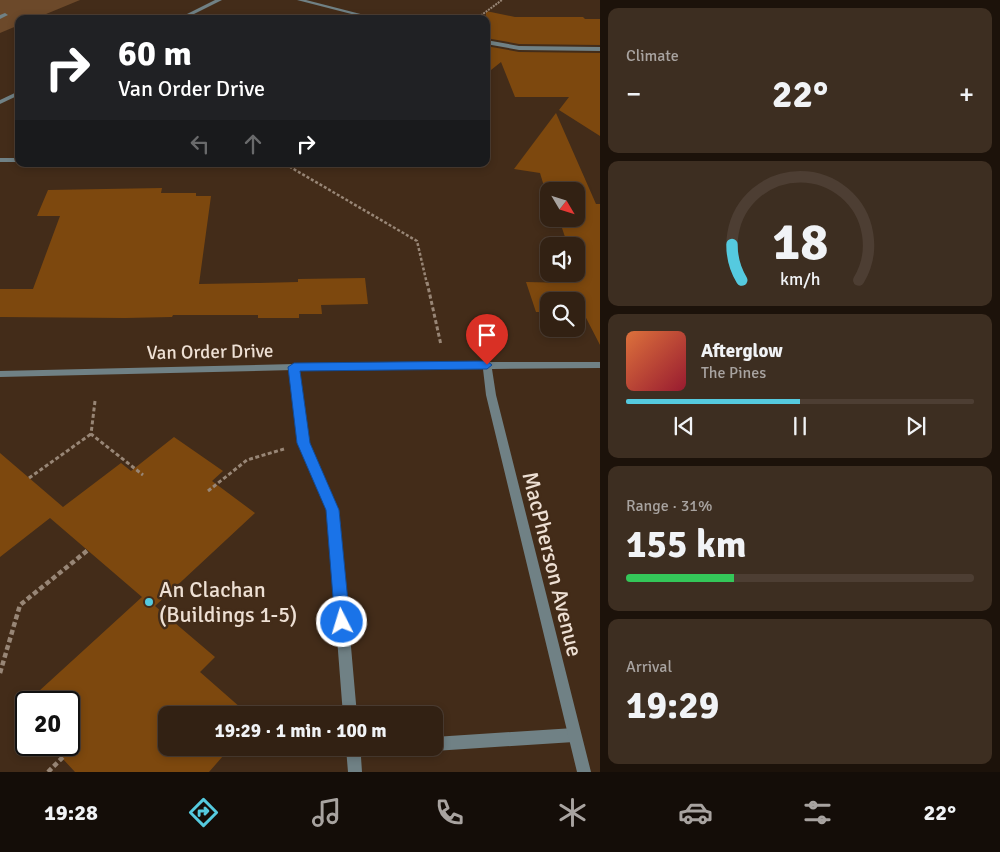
<!DOCTYPE html>
<html lang="en">
<head>
<meta charset="utf-8">
<style>
  :root { --surface:#322113; --page:#3d2e21; --text:#f1f3f6; --muted:#a8a3a0; --line:#4d3e33; --accent:#55cadf }
  body { margin:0; font-family:Signika,sans-serif; background:var(--page); color:var(--text); height:100vh; display:flex; flex-direction:column; font-size:19px; white-space:nowrap }
  * { box-sizing:border-box; margin:0 }
  p { font-size:16px; color:var(--muted) }
  .icon { flex:none; width:28px; height:28px; fill:none; stroke:currentColor; stroke-width:2; stroke-linecap:round; stroke-linejoin:round }
  .map { position:relative; flex:1; overflow:hidden }
  .drawer { display:flex; flex-direction:column; gap:8px; padding:8px; background:#1c120a; width:400px }
  .drawer>* { flex:none }
  .top-card { position:absolute; left:15px; top:15px; width:475px; height:152px; border-radius:10px; box-shadow:0 2px 8px #0003,0 0 0 1px var(--line); background:#202124; color:#fff; overflow:hidden }
  .needle { width:32px; rotate:128deg }
  .buttons { position:absolute; left:540px; top:182px; display:grid; gap:10px }
  .buttons a { display:grid; place-items:center; width:45px; height:45px; border-radius:10px; background:var(--surface); box-shadow:0 2px 8px #0003,0 0 0 1px var(--line); font-size:25px }
  .speed { position:absolute; left:15px; top:691px; display:flex; gap:10px; font-size:25px; font-weight:700; text-align:center }
  .speed>* { display:grid; place-content:center; width:65px; height:65px; border-radius:50%; background:var(--surface); box-shadow:0 2px 8px #0003,0 0 0 1px var(--line); line-height:1 }
  .speed .limit { border:2px solid #111; border-radius:8px; background:#fff; color:#111 }
  .pin { position:absolute; display:grid; place-items:center; width:42px; height:42px; color:#fff; margin:-51px -21px; border-radius:50% 50% 50% 0; rotate:-45deg; box-shadow:0 0 5px #0007 }
  .pin .icon { rotate:45deg }
  .me { position:absolute; width:55px; margin:-28px; rotate:355deg; stroke-linejoin:round; filter:drop-shadow(0 0 4px #0008) }
  .turn { display:flex; align-items:center; gap:18px; height:105px; padding:0 20px; font-size:22px }
  .turn .icon { width:65px; height:65px; stroke-width:2.5 }
  .turn b { display:block; font-size:35px; line-height:42px }
  .lanes { display:flex; align-items:center; height:48px; padding:0 20px; background:#0003; justify-content:center; gap:25px; direction:ltr }
  .lanes .off { opacity:.35 }
  .big { font-size:38px; font-weight:800; line-height:1.1 }
  .drawer .widget { flex:1; display:flex; flex-direction:column; justify-content:center; gap:8px; min-width:0; padding:0 18px; border-radius:10px; background:var(--page) }
  .drawer .dial { align-items:center; gap:0 }
  .dial svg { height:130px; overflow:visible; fill:none; stroke:var(--line); stroke-width:7; stroke-linecap:round; text-anchor:middle }
  .dial text { fill:var(--text); stroke:none }
  .song { display:flex; align-items:center; gap:15px }
  .cover { width:60px; height:60px; border-radius:8px; background:linear-gradient(135deg,hsl(20 70% 55%),hsl(350 70% 35%)) }
  .played { height:5px; border-radius:2px; background:linear-gradient(90deg,var(--accent) 50%,var(--line) 50%) }
  .keys { display:flex; justify-content:space-around; direction:ltr }
  .heat { display:flex; justify-content:space-between; align-items:center; font-size:28px; direction:ltr }
  .charge { height:8px; border-radius:4px; background:linear-gradient(90deg,#34c759 31%,var(--line) 0) }
  .trip { position:absolute; left:158px; top:706px; width:285px; height:50px; border-radius:10px; background:var(--surface); box-shadow:0 2px 8px #0003,0 0 0 1px var(--line); font-weight:800; line-height:50px; text-align:center }
  .menu { display:flex; height:80px; justify-content:space-around; align-items:center; background:#140d08; color:var(--muted) }
  .menu .icon { width:35px; height:35px }
  .menu .current { color:var(--accent) }
  .menu b { font-size:22px; color:var(--text) }
  main { display:flex; flex:1; min-height:0 }
  .map>svg:first-child { display:block }
  .green { fill:#6c492a }
  .building { fill:#7d480e }
  .lines { fill:none; stroke-linecap:round; stroke-linejoin:round }
  .path-far3 { stroke:#988676; stroke-width:2; stroke-dasharray:2 1; stroke-linecap:butt }
  .path-far2 { stroke:#988676; stroke-width:2.5; stroke-dasharray:3 2; stroke-linecap:butt }
  .path-far1 { stroke:#988676; stroke-width:3; stroke-dasharray:4 2.5; stroke-linecap:butt }
  .path { stroke:#988676; stroke-width:4.5; stroke-dasharray:5 3; stroke-linecap:butt }
  .service { fill:#708185; fill-rule:evenodd }
  .minor { fill:#708185; fill-rule:evenodd }
  .route { fill:#1a73e8; stroke:#114b97 }
  .poi-dot { fill:#55cadf; stroke:#432c19; stroke-width:2 }
  .labels { text-anchor:middle; stroke-width:5; stroke-linejoin:round; paint-order:stroke }
  .street-label { font-size:19px; fill:#eee0d4; stroke:#432c19 }
  .near-street-label { font-size:22px; fill:#eee0d4; stroke:#432c19 }
  .near-poi-label { font-size:22px; fill:#eee0d4; stroke:#432c19; text-anchor:start }
</style>
</head>
<body>
<main>
<div class="map">
<svg width="600" height="772" viewBox="0 0 600 772">
  <rect width="100%" height="100%" fill="#432c19"/>
  <polygon class="green" points="0,0 80,0 34,19 19,19 19,25 0,33"/>
  <g class="building">
    <polygon points="486,11 515,17 583,17 585,19 600,19 600,45 519,44 486,38"/>
    <polygon points="486,46 519,52 600,53 600,136 559,110 569,97 515,97 501,62 486,74"/>
    <polygon points="556,113 596,204 600,204 600,345 583,312 576,312 576,301 549,301 549,312 536,312 526,282 568,283 565,276 578,276 576,246 568,246 559,219 576,219 576,191 546,193 540,173 514,169"/>
    <polygon points="162,188 161,193 196,193 196,196 211,196 199,284 259,283 298,282 298,279 365,278 368,304 321,305 322,314 299,314 299,318 258,318 258,315 173,315 172,317 125,318 0,317 0,289 33,289 60,216 37,216 48,190"/>
    <polygon points="174,437 223,471 212,481 255,513 155,606 215,657 200,672 249,715 166,715 166,748 230,748 209,772 75,772 50,745 69,745 69,702 27,702 142,597 50,518 0,557 0,453 63,507 121,463 131,471"/>
  </g>
  <g class="lines">
    <polyline class="path-far3" points="476,19 502,0"/>
    <polyline class="path-far2" points="285,164 417,241 427,284"/>
    <g class="path-far1">
      <polyline points="427,282 441,345"/>
      <polyline points="95,401 91,434 143,475"/>
      <polyline points="29,478 91,434"/>
      <polyline points="208,491 247,460 284,449"/>
    </g>
    <g class="path">
      <polyline points="0,673 20,605 88,550"/>
      <polyline points="48,772 72,748"/>
    </g>
    <g class="service">
      <polygon points="5,13 8,15 0,19 0,15"/>
      <polygon points="294,364 299,367 309,443 339,510 357,715 343,715 327,510 299,443 289,367"/>
      <polygon points="574,728 579,730 581,735 579,740 574,742 434,751 428,748 434,748 434,737"/>
      <polygon points="346,748 393,748 391,753 386,755 361,757 362,772 348,772"/>
    </g>
    <g class="minor">
      <polygon points="215,0 222,0 184,19 177,19"/>
      <polygon points="297,0 306,0 380,19 371,19"/>
      <polygon points="486,40 519,46 600,47 600,51 519,50 486,44"/>
      <polygon points="19,91 19,95 0,104 0,100"/>
      <rect x="0" y="158" width="19" height="4"/>
      <polygon points="484,362 600,362 600,368 492,369 496,395 591,772 577,772 486,395 483,369 294,370 0,377 0,371 294,364"/>
    </g>
  </g>
  <polygon class="route" points="487,361 492,365 487,369 300,371 310,443 339,510 350,622 347,627 342,629 337,627 335,622 326,510 297,443 288,367 294,363"/>
  <circle class="poi-dot" cx="149" cy="602" r="5"/>
  <g class="labels">
    <g class="street-label">
      <text transform="translate(210 351) rotate(-1)" y="7">Van Order Drive</text>
    </g>
    <g class="near-street-label">
      <text transform="translate(553 564) rotate(76)" y="8">MacPherson Avenue</text>
    </g>
    <g class="near-poi-label">
      <text x="159" y="597">An Clachan<tspan x="159" dy="25">(Buildings 1-5)</tspan></text>
    </g>
  </g>
</svg>
<div class="buttons">
<a><svg class="needle" viewBox="-14 -14 28 28"><path d="M0-13l5 13h-10z" fill="#e53935"/><path d="M0 13l5-13h-10z" fill="#a8a3a0"/></svg></a>
<a><svg class="icon" aria-label="sound" viewBox="0 0 24 24"><path d="M4 9h4l5-4v14l-5-4H4zM17 9q2 3 0 6"/></svg></a>
<a><svg class="icon" aria-label="search" viewBox="0 0 24 24"><circle cx="10" cy="10" r="6"/><path d="M15 15l6 6"/></svg></a>
</div>
<div class="speed"><div class="limit">20</div></div>
<div class="pin" style="left:487px;top:365px;background:#d93025"><svg class="icon" aria-label="arrive" viewBox="0 0 24 24"><path d="M6 21V4h12l-3 4 3 4H6"/></svg></div>
<svg class="me" style="left:342px;top:622px" viewBox="-20 -20 40 40"><circle r="17" fill="#1a73e8" stroke="#fff" stroke-width="3"/><path d="M0-11L8 9 0 5-8 9z" fill="#fff"/></svg>
<div class="trip">19:29 · 1 min · 100 m</div>
<div class="top-card">
<div class="turn"><svg class="icon" aria-label="right" viewBox="0 0 24 24"><path d="M7 20v-9h11M14 6l5 5-5 5"/></svg><div><b>60 m</b>Van Order Drive</div></div>
<div class="lanes"><svg class="icon off" aria-label="left" viewBox="0 0 24 24"><path d="M17 20v-9H6M10 6l-5 5 5 5"/></svg><svg class="icon off" aria-label="ahead" viewBox="0 0 24 24"><path d="M12 20V5M6 11l6-6 6 6"/></svg><svg class="icon" aria-label="right" viewBox="0 0 24 24"><path d="M7 20v-9h11M14 6l5 5-5 5"/></svg></div>
</div>
</div>
<section class="drawer">
<div class="widget"><p>Climate</p>
<div class="heat"><a>−</a><b class="big">22°</b><a>+</a></div>
</div>
<div class="widget dial"><svg viewBox="0 0 100 80">
<path d="M14 69A42 42 0 1 1 86 69"/>
<path d="M14 69A42 42 0 0 1 8 47" stroke="#55cadf"/>
<text x="50" y="56" font-size="32" font-weight="700">18</text>
<text x="50" y="72" font-size="11">km/h</text>
</svg></div>
<div class="widget">
<div class="song"><i class="cover"></i><div><b>Afterglow</b><p>The Pines</p></div></div>
<div class="played"></div>
<div class="keys"><svg class="icon" aria-label="previous" viewBox="0 0 24 24"><path d="M18 5L8 12l10 7zM5 5v14"/></svg><svg class="icon" aria-label="pause" viewBox="0 0 24 24"><path d="M8 5v14M16 5v14"/></svg><svg class="icon" aria-label="next" viewBox="0 0 24 24"><path d="M6 5l10 7-10 7zM19 5v14"/></svg></div>
</div>
<div class="widget"><p>Range · 31%</p><b class="big">155 km</b><div class="charge"></div></div>
<div class="widget"><p>Arrival</p><b class="big">19:29</b></div>
</section>
</main>
<nav class="menu">
<b>19:28</b>
<svg class="icon current" aria-label="directions" viewBox="0 0 24 24"><path d="M12 3l9 9-9 9-9-9zM9 14v-3h6M13 9l2 2-2 2"/></svg>
<svg class="icon" aria-label="music" viewBox="0 0 24 24"><path d="M9 18V5l10-2v13"/><circle cx="6" cy="18" r="3"/><circle cx="16" cy="16" r="3"/></svg>
<svg class="icon" aria-label="phone" viewBox="0 0 24 24"><path d="M5 4h4l2 5-3 2q2 4 5 5l2-3 5 2v4C11 20 4 13 5 4z"/></svg>
<svg class="icon" aria-label="climate" viewBox="0 0 24 24"><path d="M12 3v18M4 7l16 10M4 17L20 7"/></svg>
<svg class="icon" aria-label="car" viewBox="0 0 24 24"><path d="M5 17H2v-5l4-1 3-4h7l3 4 3 1v5h-3M9 17h6M6 11h13"/><circle cx="7" cy="17" r="2"/><circle cx="17" cy="17" r="2"/></svg>
<svg class="icon" aria-label="filters" viewBox="0 0 24 24"><path d="M4 7h16M4 17h16"/><circle cx="9" cy="7" r="2"/><circle cx="15" cy="17" r="2"/></svg>
<b>22°</b>
</nav>
</body>
</html>
